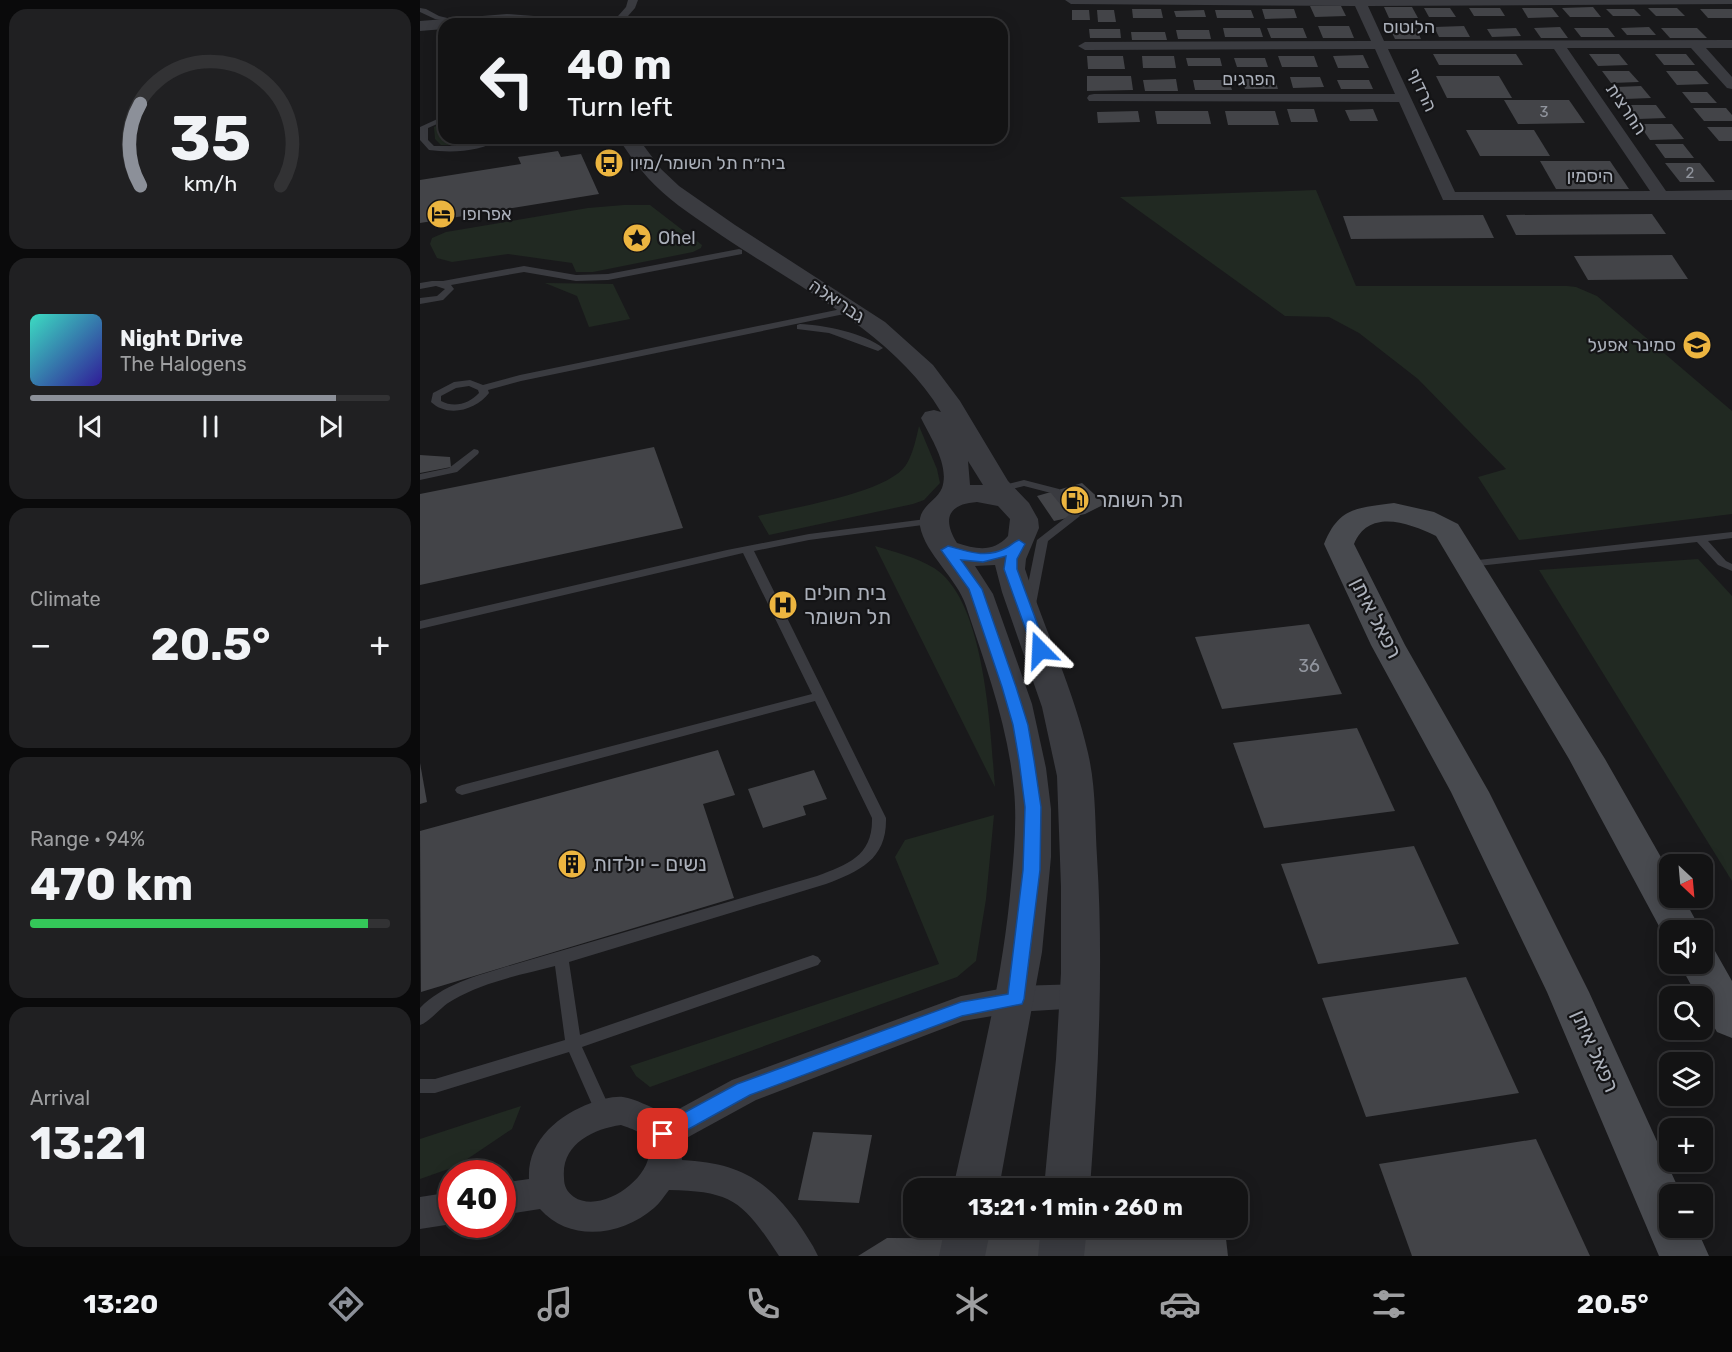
<!DOCTYPE html>
<html lang="en">
<head>
<meta charset="utf-8">
<style>
  :root { --surface:#131314; --page:#202022; --text:#f1f3f6; --muted:#9d9ea0; --line:#323234; --accent:#8c9099 }
  body { margin:0; font-family:Rubik,"Noto Sans Hebrew",sans-serif; background:var(--page); color:var(--text); height:100vh; display:flex; flex-direction:column; font-size:22px; white-space:nowrap }
  * { box-sizing:border-box; margin:0 }
  p { font-size:20px; color:var(--muted) }
  .icon { flex:none; width:33px; height:33px; fill:none; stroke:currentColor; stroke-width:2; stroke-linecap:round; stroke-linejoin:round }
  .map { position:relative; flex:1; overflow:hidden }
  .sheet { display:flex; flex-direction:column; gap:9px; padding:9px; background:#0a0a0b; width:420px }
  .sheet>* { flex:none }
  .top-card { position:absolute; left:18px; top:18px; width:570px; height:126px; border-radius:18px; box-shadow:0 3px 15px #0003,0 0 0 2px var(--line); background:#131314; color:var(--text); overflow:hidden }
  .needle { width:39px; rotate:154deg }
  .tools { position:absolute; left:1239px; top:854px; display:grid; gap:12px }
  .tools a { display:grid; place-items:center; width:54px; height:54px; border-radius:12px; background:var(--surface); box-shadow:0 3px 15px #0003,0 0 0 2px var(--line); font-size:30px }
  .speed { position:absolute; left:18px; top:1160px; display:flex; gap:12px; font-size:30px; font-weight:700; text-align:center }
  .speed>* { display:grid; place-content:center; width:78px; height:78px; border-radius:50%; background:var(--surface); box-shadow:0 3px 15px #0003,0 0 0 2px var(--line); line-height:1 }
  .speed .limit { border:9px solid #d22; background:#fff; color:#111 }
  .pin { position:absolute; display:grid; place-items:center; width:51px; height:51px; color:#fff; margin:-26px; border-radius:12px; box-shadow:0 3px 9px #0006 }
  .me { position:absolute; width:66px; margin:-33px; rotate:339deg; stroke-linejoin:round; filter:drop-shadow(0 0 4px #0008) }
  .turn { display:flex; align-items:center; gap:21px; height:126px; padding:0 30px; font-size:27px }
  .turn .icon { width:78px; height:78px; stroke-width:2.5 }
  .turn b { display:block; font-size:42px; line-height:51px }
  .big { font-size:45px; font-weight:700; line-height:1.1 }
  .sheet .widget { flex:1; display:flex; flex-direction:column; justify-content:center; gap:9px; min-width:0; padding:0 21px; border-radius:18px; background:var(--page) }
  .sheet .dial { align-items:center; gap:0 }
  .dial svg { height:156px; overflow:visible; fill:none; stroke:var(--line); stroke-width:7; stroke-linecap:round; text-anchor:middle }
  .dial text { fill:var(--text); stroke:none }
  .song { display:flex; align-items:center; gap:18px }
  .cover { width:72px; height:72px; border-radius:9px; background:linear-gradient(135deg,hsl(170 70% 55%),hsl(250 70% 35%)) }
  .played { height:6px; border-radius:3px; background:linear-gradient(90deg,var(--accent) 85%,var(--line) 85%) }
  .keys { display:flex; justify-content:space-around; direction:ltr }
  .heat { display:flex; justify-content:space-between; align-items:center; font-size:33px; direction:ltr }
  .charge { height:9px; border-radius:4px; background:linear-gradient(90deg,#34c759 94%,var(--line) 0) }
  .trip { position:absolute; left:483px; top:1178px; width:345px; height:60px; border-radius:18px; background:var(--surface); box-shadow:0 3px 15px #0003,0 0 0 2px var(--line); font-weight:700; line-height:60px; text-align:center }
  .tabs { display:flex; height:96px; justify-content:space-around; align-items:center; background:#080808; color:var(--muted) }
  .tabs .icon { width:42px; height:42px }
  .tabs .active { color:var(--accent) }
  .tabs b { font-size:27px; color:var(--text) }
  main { display:flex; flex:1; min-height:0 }
  .map>svg:first-child { display:block }
  .green { fill:#212922 }
  .building { fill:#434448 }
  .lines { fill:none; stroke-linecap:round; stroke-linejoin:round }
  .service { fill:#3a3b40; fill-rule:evenodd }
  .pedestrian { fill:#3a3b40; fill-rule:evenodd }
  .minor { fill:#3a3b40; fill-rule:evenodd }
  .tertiary { fill:#3a3b40; fill-rule:evenodd }
  .secondary { fill:#484a4f; fill-rule:evenodd }
  .route { fill:#1a73e8; stroke:#114b97; stroke-width:1.5 }
  .labels { text-anchor:middle; stroke-width:4.5; stroke-linejoin:round; paint-order:stroke }
  .far-number-label { font-size:15px; fill:#91959e }
  .far-street-label { font-size:18px; fill:#abb0ba; stroke:#141416 }
  .far-poi-label { font-size:18px; fill:#abb0ba; stroke:#141416; text-anchor:start }
  .number-label { font-size:18px; fill:#91959e }
  .poi-label { font-size:21px; fill:#abb0ba; stroke:#141416; text-anchor:start }
  .street-label { font-size:21px; fill:#abb0ba; stroke:#141416 }
</style>
</head>
<body>
<main>
<section class="sheet">
<div class="widget dial"><svg viewBox="0 0 100 80">
<path d="M14 69A42 42 0 1 1 86 69"/>
<path d="M14 69A42 42 0 0 1 14 27" stroke="#8c9099"/>
<text x="50" y="56" font-size="32" font-weight="700">35</text>
<text x="50" y="72" font-size="11">km/h</text>
</svg></div>
<div class="widget">
<div class="song"><i class="cover"></i><div><b>Night Drive</b><p>The Halogens</p></div></div>
<div class="played"></div>
<div class="keys"><svg class="icon" aria-label="previous" viewBox="0 0 24 24"><path d="M18 5L8 12l10 7zM5 5v14"/></svg><svg class="icon" aria-label="pause" viewBox="0 0 24 24"><path d="M8 5v14M16 5v14"/></svg><svg class="icon" aria-label="next" viewBox="0 0 24 24"><path d="M6 5l10 7-10 7zM19 5v14"/></svg></div>
</div>
<div class="widget"><p>Climate</p>
<div class="heat"><a>−</a><b class="big">20.5°</b><a>+</a></div>
</div>
<div class="widget"><p>Range · 94%</p><b class="big">470 km</b><div class="charge"></div></div>
<div class="widget"><p>Arrival</p><b class="big">13:21</b></div>
</section>
<div class="map">
<svg width="1312" height="1256" viewBox="0 0 1312 1256">
  <rect width="100%" height="100%" fill="#19191b"/>
  <g class="green">
    <polygon points="24,122 24,138 67,138 44,145 21,145 15,139 14,127"/>
    <polygon points="896,190 936,286 1147,286 1156,287 1177,296 1312,411 1312,514 1099,540 1058,477 1086,469 998,379 939,333 909,317 865,316 700,197"/>
    <polygon points="204,205 230,205 282,245 281,248 273,252 173,272 156,272 152,263 88,254 32,262 17,258 10,244 12,238 26,232 168,208"/>
    <polygon points="125,283 193,284 210,319 169,327 157,296"/>
    <path d="M499 426 517 469 520 483 504 500 493 504 349 535 338 516C371 508 468 493 486 465 493 454 496 439 499 426Z"/>
    <path d="M455 546C475 552 496 557 514 568 566 601 570 730 575 787Z"/>
    <polygon points="1278,559 1312,596 1312,881 1119,570"/>
    <polygon points="574,815 566,899 556,961 537,977 230,1087 216,1076 210,1066 519,964 475,857 485,840"/>
    <polygon points="101,1106 92,1129 37,1166 0,1179 0,1139"/>
  </g>
  <g class="building">
    <polygon points="890,6 921,6 926,16 895,17"/>
    <polygon points="964,7 992,7 998,18 969,18"/>
    <polygon points="1173,7 1181,17 1150,17 1142,8"/>
    <polygon points="1004,8 1030,8 1036,17 1009,17"/>
    <polygon points="1049,8 1080,8 1085,16 1054,16"/>
    <polygon points="1102,8 1132,8 1139,17 1108,18"/>
    <polygon points="1228,8 1257,8 1265,16 1236,16"/>
    <polygon points="712,9 741,9 743,18 713,18"/>
    <polygon points="842,9 874,9 877,18 845,19"/>
    <polygon points="1186,9 1214,9 1221,16 1193,16"/>
    <polygon points="1280,9 1312,9 1312,18 1288,18"/>
    <polygon points="652,10 669,10 670,20 652,20"/>
    <polygon points="677,10 694,10 696,22 678,22"/>
    <polygon points="784,10 786,17 756,17 754,11"/>
    <polygon points="795,10 831,10 834,18 797,18"/>
    <polygon points="898,26 929,26 934,38 903,38"/>
    <polygon points="1044,26 1050,37 1019,37 1014,27"/>
    <polygon points="1140,27 1148,38 1121,38 1114,28"/>
    <polygon points="1229,27 1236,35 1207,35 1201,28"/>
    <polygon points="803,28 840,28 843,37 805,37"/>
    <polygon points="847,28 883,28 887,38 851,38"/>
    <polygon points="996,28 1001,39 975,39 970,29"/>
    <polygon points="1096,28 1101,36 1072,37 1067,29"/>
    <polygon points="1154,28 1188,28 1195,37 1161,37"/>
    <polygon points="1241,28 1277,28 1287,38 1250,38"/>
    <polygon points="669,29 700,29 701,38 670,38"/>
    <polygon points="756,30 789,30 791,39 758,39"/>
    <polygon points="711,32 745,32 747,40 712,40"/>
    <polygon points="1013,54 1096,54 1103,65 1019,65"/>
    <polygon points="1169,54 1199,54 1208,65 1178,66"/>
    <polygon points="1235,54 1266,54 1275,65 1244,65"/>
    <polygon points="943,55 949,68 918,68 913,56"/>
    <polygon points="667,56 703,56 705,69 668,69"/>
    <polygon points="722,56 754,56 756,68 723,68"/>
    <polygon points="858,56 894,56 898,67 862,67"/>
    <polygon points="766,58 800,58 802,66 768,66"/>
    <polygon points="814,58 845,58 848,67 817,67"/>
    <polygon points="1182,71 1209,71 1219,82 1191,83"/>
    <polygon points="1246,71 1277,71 1289,84 1257,85"/>
    <polygon points="667,76 711,76 713,90 667,91"/>
    <polygon points="1016,76 1079,76 1092,98 1027,98"/>
    <polygon points="870,77 900,77 904,87 873,88"/>
    <polygon points="756,79 758,91 725,91 723,80"/>
    <polygon points="822,79 855,79 858,89 825,89"/>
    <polygon points="773,80 809,80 812,90 775,90"/>
    <polygon points="917,80 949,80 953,89 921,89"/>
    <polygon points="1221,86 1231,98 1205,99 1196,87"/>
    <polygon points="1262,92 1287,92 1297,103 1271,103"/>
    <polygon points="1084,100 1149,100 1165,123 1098,124"/>
    <polygon points="1208,105 1236,105 1246,118 1218,119"/>
    <polygon points="1273,108 1306,108 1312,115 1312,121 1284,121"/>
    <polygon points="867,109 894,109 898,122 871,122"/>
    <polygon points="953,109 958,121 930,121 925,110"/>
    <polygon points="718,111 720,122 678,123 677,112"/>
    <polygon points="735,111 788,111 791,124 737,124"/>
    <polygon points="805,111 855,111 859,125 808,125"/>
    <polygon points="1219,124 1252,124 1264,139 1230,140"/>
    <polygon points="1287,127 1312,127 1312,141 1299,141"/>
    <polygon points="1046,130 1114,130 1130,156 1060,156"/>
    <polygon points="1235,144 1263,144 1274,158 1245,158"/>
    <polygon points="138,151 141,157 161,154 179,194 0,223 0,180 101,164 98,157"/>
    <polygon points="1120,161 1190,161 1209,189 1136,189"/>
    <polygon points="1245,163 1280,163 1295,182 1260,182"/>
    <polygon points="1232,214 1246,234 1096,235 1086,215"/>
    <polygon points="1063,215 1074,238 931,239 923,216"/>
    <polygon points="1252,255 1268,279 1168,280 1154,256"/>
    <polygon points="234,447 263,528 0,585 0,494"/>
    <polygon points="0,455 30,457 31,467 0,473"/>
    <polygon points="662,483 685,504 665,514 634,521 617,496"/>
    <polygon points="889,624 922,694 802,709 775,637"/>
    <polygon points="937,728 975,811 844,828 813,743"/>
    <polygon points="298,750 315,795 283,804 314,898 1,992 0,831"/>
    <polygon points="0,763 7,802 0,804"/>
    <polygon points="394,770 407,799 383,806 386,815 343,828 328,789"/>
    <polygon points="994,846 1039,944 898,964 861,864"/>
    <polygon points="1046,977 1099,1093 946,1117 902,998"/>
    <polygon points="393,1132 452,1135 439,1203 378,1200"/>
    <polygon points="1116,1139 1170,1256 992,1256 959,1164"/>
    <polygon points="467,1238 806,1239 808,1256 438,1256"/>
  </g>
  <g class="lines">
    <g class="service">
      <polygon points="0,8 6,9 19,16 40,21 37,23 15,19 0,12"/>
      <path d="M24 116V121L8 128V140L14 146H45L71 138H81C62 152 32 153 9 150L0 140V127Z"/>
      <polygon points="319,249 322,250 322,254 188,280 156,281 104,272 31,285 34,289 23,300 0,304 0,298 17,296 25,289 16,286 0,289 0,283 12,281 23,281 104,266 156,275 188,274"/>
      <path d="M431 307 436 310 434 312 101 381 68 390 69 393C56 410 28 418 11 402L13 393 34 382 50 380 63 385 100 375ZM49 386 58 390 59 393C49 404 34 408 21 401V396L36 388Z"/>
      <path d="M380 324C404 325 444 333 463 348L458 351 409 333 377 329V325Z"/>
      <polygon points="54,449 58,450 59,452 58,454 37,472 0,480 0,474 29,468"/>
      <polygon points="604,480 639,489 660,516 628,541 616,604 610,608 604,604 617,540 649,515 631,493 604,486 580,492 575,489 576,487"/>
      <path d="M514 518 518 519 520 521 518 523 389 540 334 551 466 818C467 859 440 871 406 884L149 962 160 1035 393 955 398 957 401 961 398 965 162 1047 192 1113 190 1118 184 1120 178 1118 149 1052 15 1093H0V1079H15L145 1040 135 966C100 975 64 982 33 1000 21 1006 10 1022 0 1025V1008C22 985 56 976 85 967L397 876C428 864 453 856 452 818L395 701 42 795 37 793 35 790 37 787 42 785 392 694 323 553 0 629V621L307 550 389 534Z"/>
      <polygon points="1312,532 1312,538 1288,541 1306,561 1312,564 1312,571 1298,565 1277,542 1049,567 1043,564 1049,561"/>
    </g>
    <polygon class="pedestrian" points="208,0 218,0 215,8 201,24 191,24 206,7"/>
    <g class="minor">
      <path d="M645 0H1312V4L948 6 964 41 1312 40V48H1286L1312 77V89L1307 88 1271 48H1147L1246 191 1312 190V200H1023L979 102 669 101 667 98 669 95 674 94H975L955 49 665 50 658 46 665 42 951 41 935 6 651 4ZM968 49H1134L1230 191 1035 192Z"/>
      <path d="M662 984 673 987 677 996 673 1005 662 1008 596 1012 543 1021 336 1100 261 1141 262 1160C316 1163 344 1177 376 1220 384 1232 392 1243 398 1256H359C324 1203 314 1191 249 1190 244 1196 240 1203 234 1208 202 1236 150 1243 120 1209L82 1215V1183L109 1179C107 1140 139 1115 171 1103 180 1100 193 1096 203 1097 216 1099 230 1107 242 1112L246 1116 312 1080 541 996 596 986ZM201 1125C206 1127 214 1129 218 1132 256 1159 187 1219 154 1197 147 1192 144 1186 144 1178 141 1144 173 1129 201 1125Z"/>
      <polygon points="32,1192 32,1224 0,1229 0,1197"/>
    </g>
    <g class="tertiary">
      <polygon points="87,14 153,19 161,24 24,24 24,29 0,31 0,21"/>
      <path d="M198 138H218L241 169 259 186 315 225 465 322 513 365 540 401 588 481 609 503 618 519 619 528 606 559 605 569C625 631 654 690 668 753 676 787 675 823 677 857 684 968 678 1078 670 1188H624L636 1059 641 973V887L637 776 622 707 582 592 575 565 555 566 573 594 612 704 626 768 631 809V857L622 952 579 1188H533C555 1088 582 988 591 885 594 854 597 821 594 790 588 726 566 667 546 606 537 578 505 554 500 526 497 507 516 502 522 488 530 465 510 437 501 418L505 412 514 410 521 412C473 331 368 282 292 229 270 214 246 198 228 178 217 166 207 151 198 138ZM548 461 563 485H550ZM557 502 578 506 590 519 588 536C573 553 556 549 537 543 522 519 528 504 557 502Z"/>
      <polygon points="525,1227 571,1227 565,1256 519,1256"/>
      <polygon points="621,1227 667,1227 664,1256 618,1256"/>
    </g>
    <g class="secondary">
      <path d="M974 503 1014 512 1038 524 1185 759 1250 873V897H1263L1281 930H1250V942L1247 941 1149 759 1016 536C989 523 949 508 934 544L985 645 1069 792 1169 992 1261 1194H1250V1227H1276L1289 1256H1239L1127 992 1031 792 951 645 904 544C919 507 937 508 974 503Z"/>
      <polygon points="1282,947 1295,951 1312,981 1312,1038 1297,1032 1282,1006 1282,996 1277,996 1259,963 1282,963"/>
    </g>
  </g>
  <path class="route" d="M599 540 605 544 597 559V569L627 650 625 653 620 654 613 650 584 569 586 556 563 562 541 560 562 589 596 687 608 725 614 760 621 807 620 870 604 999 602 1004 542 1016 330 1095 249 1140 243 1143 236 1140 233 1134 236 1128 317 1084 541 1002 588 994 603 870 605 807 599 760 593 725 582 687 549 589 521 550 528 546C547 551 566 559 586 548 591 546 593 542 599 540Z"/>
  <defs>
    <g id="bus-disc" transform="scale(1.5)"><circle r="9.5" fill="#ecb540" stroke="#141416"/><path d="M-5-6H5V4H4V6H2V4H-2V6H-4V4H-5ZM-3.5-4V0h7V-4ZM-3.5 1.2v1.5H-2V1.2ZM2 1.2v1.5H3.5V1.2Z" fill="#111"/></g>
    <g id="hotel-disc" transform="scale(1.5)"><circle r="9.5" fill="#ecb540" stroke="#141416"/><path d="M-6-4.5h1.5V1H6V5H4.5V3h-9V5H-6ZM-4 0a1.8 1.8 0 1 1 3.6 0ZM.5 0V-2.5h3Q6-2.5 6 0Z" fill="#111"/></g>
    <g id="sight-disc" transform="scale(1.5)"><circle r="9.5" fill="#ecb540" stroke="#141416"/><path d="M0-6L1.8-2.2L6-1.7L2.9 1.2L3.7 5.4L0 3.3L-3.7 5.4L-2.9 1.2L-6-1.7L-1.8-2.2Z" fill="#111"/></g>
    <g id="university-disc" transform="scale(1.5)"><circle r="9.5" fill="#ecb540" stroke="#141416"/><path d="M0-5L7-2L0 1L-7-2ZM-4 1L0 2.5L4 1V4Q0 6-4 4Z" fill="#111"/></g>
    <g id="fuel-disc" transform="scale(1.5)"><circle r="9.5" fill="#ecb540" stroke="#141416"/><path d="M-5.5-6h7V0h2V4h1.3V-2.5L3-4.5l.8-.8L6-3V5H2.5V1h-1V6h-7ZM-4.2-4.7v3.2H.2V-4.7Z" fill="#111"/></g>
    <g id="hospital-disc" transform="scale(1.5)"><circle r="9.5" fill="#ecb540" stroke="#141416"/><path d="M-5-5h3v3.5h4V-5h3V5h-3V1.5h-4V5h-3Z" fill="#111"/></g>
    <g id="building-disc" transform="scale(1.5)"><circle r="9.5" fill="#ecb540" stroke="#141416"/><path d="M-4-6H4V6H1V3H-1V6H-4ZM-2.5-4.3h1.7v1.8h-1.7ZM.8-4.3h1.7v1.8H.8ZM-2.5-1h1.7V.8h-1.7ZM.8-1h1.7V.8H.8Z" fill="#111"/></g>
  </defs>
  <g fill-rule="evenodd">
    <use href="#bus-disc" x="189" y="163"/>
    <use href="#hotel-disc" x="21" y="214"/>
    <use href="#sight-disc" x="217" y="238"/>
    <use href="#university-disc" x="1277" y="345"/>
    <use href="#fuel-disc" x="655" y="500"/>
    <use href="#hospital-disc" x="363" y="605"/>
    <use href="#building-disc" x="152" y="864"/>
  </g>
  <g class="labels">
    <g class="far-number-label">
      <text x="1124" y="117">3</text>
      <text x="1270" y="178">2</text>
    </g>
    <g class="far-street-label">
      <text x="989" y="33">הלוטוס</text>
      <text x="829" y="85">הפרגים</text>
      <text transform="translate(1002 90) rotate(65)" y="6">הרדוף</text>
      <text transform="translate(1206 109) rotate(56)" y="6">החרצית</text>
      <text x="1170" y="182">היסמין</text>
      <text transform="translate(417 301) rotate(34)" y="6">גבריאלה</text>
    </g>
    <g class="far-poi-label">
      <text x="210" y="169">ביה״ח תל השומר/מיון</text>
      <text x="42" y="220">אפרופו</text>
      <text x="238" y="244">Ohel</text>
      <text x="1256" y="351" text-anchor="end">סמינר אפעל</text>
    </g>
    <g class="number-label">
      <text x="889" y="672">36</text>
    </g>
    <g class="poi-label">
      <text x="676" y="507">תל השומר</text>
      <text x="384" y="600">בית חולים<tspan x="384" dy="24">תל השומר</tspan></text>
      <text x="173" y="871">נשים - יולדות</text>
    </g>
    <g class="street-label">
      <text transform="translate(956 618) rotate(63)" y="7">רפאל איתן</text>
      <text transform="translate(1175 1051) rotate(66)" y="7">רפאל איתן</text>
    </g>
  </g>
</svg>
<div class="tools">
<a><svg class="needle" viewBox="-14 -14 28 28"><path d="M0-13l5 13h-10z" fill="#e53935"/><path d="M0 13l5-13h-10z" fill="#9d9ea0"/></svg></a>
<a><svg class="icon" aria-label="sound" viewBox="0 0 24 24"><path d="M4 9h4l5-4v14l-5-4H4zM17 9q2 3 0 6"/></svg></a>
<a><svg class="icon" aria-label="search" viewBox="0 0 24 24"><circle cx="10" cy="10" r="6"/><path d="M15 15l6 6"/></svg></a>
<a><svg class="icon" aria-label="layers" viewBox="0 0 24 24"><path d="M12 4l9 5-9 5-9-5zM3 14l9 5 9-5"/></svg></a>
<a>+</a>
<a>−</a>
</div>
<div class="speed"><div class="limit">40</div></div>
<div class="pin" style="left:243px;top:1134px;background:#d93025"><svg class="icon" aria-label="arrive" viewBox="0 0 24 24"><path d="M6 21V4h12l-3 4 3 4H6"/></svg></div>
<svg class="me" style="left:620px;top:650px" viewBox="-20 -20 40 40"><path d="M0-17L14 15 0 8-14 15z" fill="#1a73e8" stroke="#fff" stroke-width="4"/></svg>
<div class="trip">13:21 · 1 min · 260 m</div>
<div class="top-card">
<div class="turn"><svg class="icon" aria-label="left" viewBox="0 0 24 24"><path d="M17 20v-9H6M10 6l-5 5 5 5"/></svg><div><b>40 m</b>Turn left</div></div>
</div>
</div>
</main>
<nav class="tabs">
<b>13:20</b>
<svg class="icon active" aria-label="directions" viewBox="0 0 24 24"><path d="M12 3l9 9-9 9-9-9zM9 14v-3h6M13 9l2 2-2 2"/></svg>
<svg class="icon" aria-label="music" viewBox="0 0 24 24"><path d="M9 18V5l10-2v13"/><circle cx="6" cy="18" r="3"/><circle cx="16" cy="16" r="3"/></svg>
<svg class="icon" aria-label="phone" viewBox="0 0 24 24"><path d="M5 4h4l2 5-3 2q2 4 5 5l2-3 5 2v4C11 20 4 13 5 4z"/></svg>
<svg class="icon" aria-label="climate" viewBox="0 0 24 24"><path d="M12 3v18M4 7l16 10M4 17L20 7"/></svg>
<svg class="icon" aria-label="car" viewBox="0 0 24 24"><path d="M5 17H2v-5l4-1 3-4h7l3 4 3 1v5h-3M9 17h6M6 11h13"/><circle cx="7" cy="17" r="2"/><circle cx="17" cy="17" r="2"/></svg>
<svg class="icon" aria-label="filters" viewBox="0 0 24 24"><path d="M4 7h16M4 17h16"/><circle cx="9" cy="7" r="2"/><circle cx="15" cy="17" r="2"/></svg>
<b>20.5°</b>
</nav>
</body>
</html>
